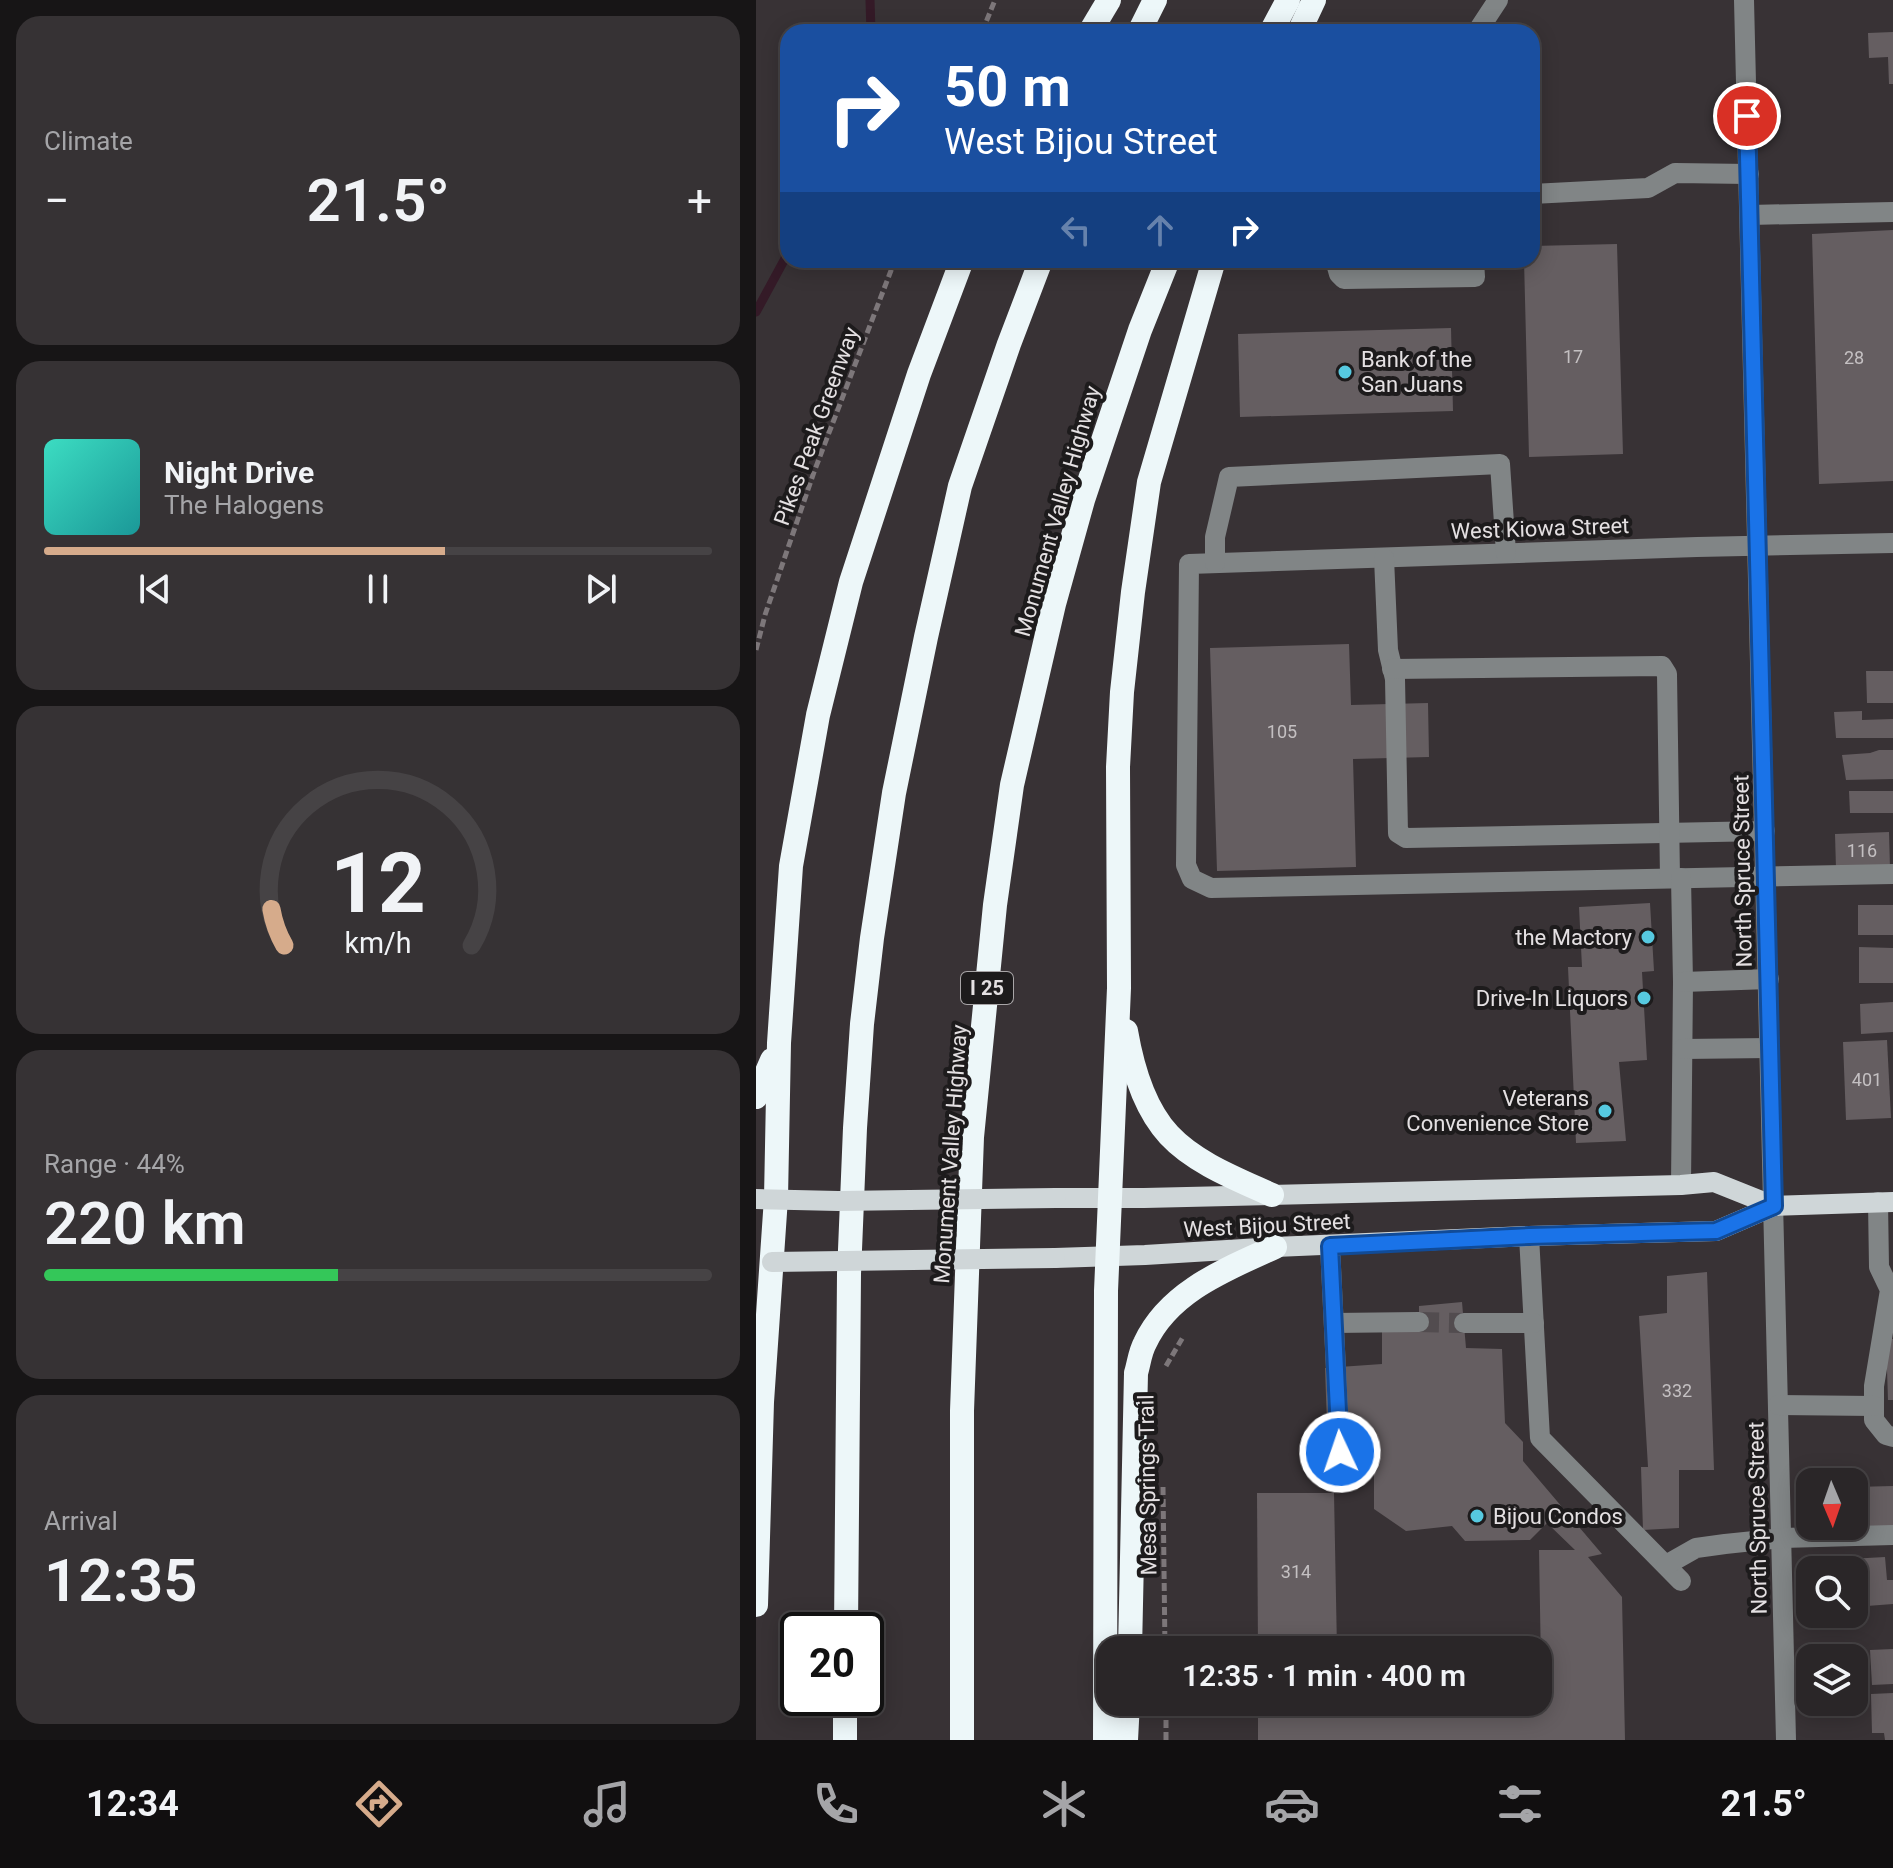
<!DOCTYPE html>
<html lang="en">
<head>
<meta charset="utf-8">
<style>
  :root { --surface:#2a2628; --page:#363234; --text:#f1f3f6; --muted:#a5a5a8; --line:#464345; --accent:#d6ab8b }
  body { margin:0; font-family:Roboto,sans-serif; background:var(--page); color:var(--text); height:100vh; display:flex; flex-direction:column; font-size:30px; white-space:nowrap }
  * { box-sizing:border-box; margin:0 }
  p { font-size:26px; color:var(--muted) }
  .icon { flex:none; width:44px; height:44px; fill:none; stroke:currentColor; stroke-width:2; stroke-linecap:round; stroke-linejoin:round }
  .map { position:relative; flex:1; overflow:hidden }
  .details { display:flex; flex-direction:column; gap:16px; padding:16px; background:#171516; width:756px }
  .details>* { flex:none }
  .top-card { position:absolute; left:24px; top:24px; width:760px; height:244px; border-radius:24px; box-shadow:0 4px 20px #0003,0 0 0 2px var(--line); background:#1a4fa0; color:#fff; overflow:hidden }
  .needle { width:52px; rotate:178deg }
  .tools { position:absolute; left:1040px; top:1468px; display:grid; gap:16px }
  .tools a { display:grid; place-items:center; width:72px; height:72px; border-radius:16px; background:var(--surface); box-shadow:0 4px 20px #0003,0 0 0 2px var(--line); font-size:40px }
  .speed { position:absolute; left:24px; top:1612px; display:flex; gap:16px; font-size:40px; font-weight:700; text-align:center }
  .speed>* { display:grid; place-content:center; width:104px; height:104px; border-radius:50%; background:var(--surface); box-shadow:0 4px 20px #0003,0 0 0 2px var(--line); line-height:1 }
  .speed .limit { border:4px solid #111; border-radius:12px; background:#fff; color:#111 }
  .pin { position:absolute; display:grid; place-items:center; width:68px; height:68px; color:#fff; margin:-34px; border:4px solid #fff; border-radius:50%; box-shadow:0 2px 8px #0007 }
  .me { position:absolute; width:88px; margin:-44px; rotate:357deg; stroke-linejoin:round; filter:drop-shadow(0 0 6px #0008) }
  .turn { display:flex; align-items:center; gap:28px; height:168px; padding:0 32px; font-size:36px }
  .turn .icon { width:104px; height:104px; stroke-width:2.5 }
  .turn b { display:block; font-size:56px; line-height:68px }
  .lanes { display:flex; align-items:center; height:76px; padding:0 32px; background:#0003; justify-content:center; gap:40px; direction:ltr }
  .lanes .off { opacity:.35 }
  .big { font-size:60px; font-weight:600; line-height:1.1 }
  .details .widget { flex:1; display:flex; flex-direction:column; justify-content:center; gap:12px; min-width:0; padding:0 28px; border-radius:24px; background:var(--page) }
  .details .dial { align-items:center; gap:0 }
  .dial svg { height:208px; overflow:visible; fill:none; stroke:var(--line); stroke-width:7; stroke-linecap:round; text-anchor:middle }
  .dial text { fill:var(--text); stroke:none }
  .song { display:flex; align-items:center; gap:24px }
  .cover { width:96px; height:96px; border-radius:12px; background:linear-gradient(135deg,hsl(170 70% 55%),hsl(180 70% 35%)) }
  .played { height:8px; border-radius:4px; background:linear-gradient(90deg,var(--accent) 60%,var(--line) 60%) }
  .keys { display:flex; justify-content:space-around; direction:ltr }
  .heat { display:flex; justify-content:space-between; align-items:center; font-size:44px; direction:ltr }
  .charge { height:12px; border-radius:6px; background:linear-gradient(90deg,#34c759 44%,var(--line) 0) }
  .trip { position:absolute; left:340px; top:1636px; width:456px; height:80px; border-radius:24px; background:var(--surface); box-shadow:0 4px 20px #0003,0 0 0 2px var(--line); font-weight:600; line-height:80px; text-align:center }
  .dock { display:flex; height:128px; justify-content:space-around; align-items:center; background:#110f10; color:var(--muted) }
  .dock .icon { width:56px; height:56px }
  .dock .selected { color:var(--accent) }
  .dock b { font-size:36px; color:var(--text) }
  main { display:flex; flex:1; min-height:0 }
  .map>svg:first-child { display:block }
  .lines { fill:none; stroke-linecap:round; stroke-linejoin:round }
  .stream { stroke:#341a27; stroke-width:9 }
  .building { fill:#655e61 }
  .minor-tunnel { stroke:#524c4f; stroke-width:20; stroke-dasharray:20 10; stroke-linecap:butt }
  .path { stroke:#7d777a; stroke-width:5; stroke-dasharray:8 4; stroke-linecap:butt }
  .minor { stroke:#818586; stroke-width:20 }
  .major { stroke:#cfd6d8; stroke-width:20 }
  .highway { stroke:#edf7f9; stroke-width:24 }
  .major-bridge { stroke:#cfd6d8; stroke-width:20 }
  .route-casing { stroke:#114b97; stroke-width:20 }
  .route { stroke:#1a73e8; stroke-width:14 }
  .poi-dot { fill:#56c9e0; stroke:#1d1b1c; stroke-width:3 }
  .labels { text-anchor:middle; stroke-width:8; stroke-linejoin:round; paint-order:stroke }
  .number-label { font-size:18px; fill:#c4c0c2 }
  .shield { fill:#1d1b1c; stroke:#a8a5a7; stroke-width:2 }
  .shield-label { font-size:20px; font-weight:bold; fill:#e4e0e2 }
  .poi-label { font-size:22px; fill:#e4e0e2; stroke:#1d1b1c; text-anchor:end }
  .street-label { font-size:22px; fill:#e4e0e2; stroke:#1d1b1c }
</style>
</head>
<body>
<main>
<section class="details">
<div class="widget"><p>Climate</p>
<div class="heat"><a>−</a><b class="big">21.5°</b><a>+</a></div>
</div>
<div class="widget">
<div class="song"><i class="cover"></i><div><b>Night Drive</b><p>The Halogens</p></div></div>
<div class="played"></div>
<div class="keys"><svg class="icon" aria-label="previous" viewBox="0 0 24 24"><path d="M18 5L8 12l10 7zM5 5v14"/></svg><svg class="icon" aria-label="pause" viewBox="0 0 24 24"><path d="M8 5v14M16 5v14"/></svg><svg class="icon" aria-label="next" viewBox="0 0 24 24"><path d="M6 5l10 7-10 7zM19 5v14"/></svg></div>
</div>
<div class="widget dial"><svg viewBox="0 0 100 80">
<path d="M14 69A42 42 0 1 1 86 69"/>
<path d="M14 69A42 42 0 0 1 9 55" stroke="#d6ab8b"/>
<text x="50" y="56" font-size="32" font-weight="700">12</text>
<text x="50" y="72" font-size="11">km/h</text>
</svg></div>
<div class="widget"><p>Range · 44%</p><b class="big">220 km</b><div class="charge"></div></div>
<div class="widget"><p>Arrival</p><b class="big">12:35</b></div>
</section>
<div class="map">
<svg width="1137" height="1740" viewBox="0 0 1137 1740">
  <rect width="100%" height="100%" fill="#383235"/>
  <g class="lines">
    <g class="stream">
      <polyline points="114,0 115,32"/>
      <polyline points="0,312 32,253"/>
    </g>
  </g>
  <g class="building">
    <polygon points="1137,32 1137,84 1133,84 1132,57 1113,58 1112,33"/>
    <polygon points="1137,230 1137,481 1063,484 1056,234"/>
    <polygon points="861,244 867,454 773,457 768,260 776,260 776,246"/>
    <polygon points="695,328 697,411 484,417 482,334"/>
    <polygon points="593,644 595,705 672,703 673,757 597,759 600,867 461,871 454,648"/>
    <polygon points="1110,671 1137,671 1137,703 1111,703"/>
    <polygon points="1106,711 1106,720 1137,719 1137,738 1080,738 1078,712"/>
    <polygon points="1123,750 1137,750 1137,779 1090,780 1086,755 1114,753"/>
    <polygon points="1093,791 1137,791 1137,813 1094,813"/>
    <polygon points="1133,832 1134,868 1080,869 1079,834"/>
    <polygon points="894,903 898,971 886,972 891,1060 863,1062 870,1141 820,1143 812,967 826,967 823,907"/>
    <rect x="1102" y="905" width="35" height="30"/>
    <polygon points="1103,947 1137,948 1137,983 1103,983"/>
    <polygon points="1137,1002 1137,1032 1105,1034 1104,1004"/>
    <polygon points="1131,1040 1135,1118 1090,1120 1087,1042"/>
    <polygon points="951,1272 958,1470 923,1470 923,1528 887,1530 885,1467 892,1467 883,1316 911,1313 911,1276"/>
    <polygon points="706,1302 710,1348 746,1349 749,1423 767,1442 767,1461 846,1554 832,1557 866,1597 869,1740 502,1740 502,1702 782,1702 782,1666 785,1666 783,1550 819,1550 791,1523 774,1540 709,1541 696,1526 650,1531 618,1509 618,1445 601,1446 601,1424 571,1425 569,1368 626,1364 626,1329 663,1329 663,1306"/>
    <polygon points="1130,1339 1137,1339 1137,1400 1132,1400"/>
    <polygon points="1137,1486 1137,1526 1099,1527 1098,1487"/>
    <polygon points="501,1493 578,1493 581,1650 502,1650"/>
    <polygon points="1129,1557 1131,1580 1137,1580 1137,1604 1098,1607 1098,1570 1094,1570 1093,1559"/>
    <polygon points="1137,1649 1137,1684 1116,1685 1114,1650"/>
    <polygon points="1137,1693 1137,1740 1129,1740 1128,1733 1116,1733 1115,1694"/>
  </g>
  <g class="lines">
    <polyline class="minor-tunnel" points="663,1322 708,1323"/>
    <g class="path">
      <polyline points="226,32 239,0"/>
      <polyline points="0,650 9,615 58,472 139,260"/>
      <polyline points="410,1366 427,1337"/>
      <polyline points="407,1487 409,1650"/>
      <polyline points="410,1740 410,1702"/>
    </g>
    <g class="minor">
      <polyline points="988,0 1030,1740"/>
      <polyline points="721,32 742,0"/>
      <polyline points="776,194 892,188 919,173 993,174"/>
      <polyline points="994,215 1137,212"/>
      <polyline points="579,260 583,274 588,279 719,277 718,260"/>
      <polyline points="1137,543 941,547 433,564 430,865 436,879 455,888 1137,874"/>
      <polyline points="628,558 632,650 639,679 642,833 650,838 1009,831"/>
      <polyline points="459,563 459,537 473,477 744,464 750,553"/>
      <polyline points="636,669 906,666 911,674 914,878"/>
      <polyline points="925,878 927,982 925,1185"/>
      <polyline points="927,982 1013,979"/>
      <polyline points="927,1049 1014,1048"/>
      <polyline points="1122,1202 1123,1267 1134,1290 1118,1386 1118,1420 1130,1435 1137,1437"/>
      <polyline points="773,1236 784,1438 925,1581"/>
      <polyline points="574,1246 584,1452"/>
      <polyline points="578,1323 663,1322"/>
      <polyline points="708,1323 778,1323"/>
      <polyline points="1022,1405 1118,1406"/>
      <polyline points="910,1565 940,1548 969,1544 1026,1538 1137,1535"/>
    </g>
    <g class="major">
      <polyline points="300,1198 388,1198 925,1185 958,1182 1018,1206"/>
      <polyline points="299,1258 389,1255 519,1247 773,1236 960,1231 1018,1206 1137,1202"/>
    </g>
    <g class="highway">
      <polyline points="334,32 353,0"/>
      <polyline points="383,32 399,0"/>
      <polyline points="515,32 532,0"/>
      <polyline points="543,32 558,0"/>
      <path d="M370 1031C376 1066 388 1108 413 1135 439 1163 481 1179 516 1195"/>
      <polyline points="0,1097 16,1060"/>
      <polyline points="0,1605 6,1402 20,1198 23,1043 35,866 62,715 95,582 163,374 206,260"/>
      <polyline points="90,1630 93,1274 99,1128 106,1024 116,938 138,793 170,637 204,486 253,344 285,260"/>
      <path d="M374 1650 380 1373C383 1363 384 1352 389 1343 413 1291 471 1269 519 1247"/>
      <polyline points="89,1740 89,1698"/>
      <polyline points="206,1740 206,1411 216,1137 239,905 256,785 298,604 327,500 384,330 412,260"/>
      <polyline points="349,1740 350,1291 363,988 362,767 366,692 377,592 393,482 458,260"/>
      <polyline points="370,1740 372,1702"/>
    </g>
    <g class="major-bridge">
      <polyline points="0,1199 82,1201 300,1198"/>
      <polyline points="16,1262 299,1258"/>
    </g>
  </g>
  <g class="lines">
    <g class="route-casing">
      <polyline id="route" points="584,1452 574,1246 773,1236 960,1231 1018,1206 991,116"/>
    </g>
    <use href="#route" class="route"/>
  </g>
  <g class="poi-dot">
    <circle cx="589" cy="372" r="8"/>
    <circle cx="892" cy="937" r="8"/>
    <circle cx="888" cy="998" r="8"/>
    <circle cx="849" cy="1111" r="8"/>
    <circle cx="721" cy="1516" r="8"/>
  </g>
  <g class="labels">
    <g class="number-label">
      <text x="817" y="363">17</text>
      <text x="1098" y="364">28</text>
      <text x="526" y="738">105</text>
      <text x="1106" y="857">116</text>
      <text x="1111" y="1086">401</text>
      <text x="921" y="1397">332</text>
      <text x="540" y="1578">314</text>
    </g>
    <rect class="shield" x="205" y="972" width="52" height="32" rx="6"/>
    <g class="shield-label">
      <text x="231" y="995">I 25</text>
    </g>
    <g class="poi-label">
      <text x="605" y="367" text-anchor="start">Bank of the<tspan x="605" dy="25">San Juans</tspan></text>
      <text x="876" y="945">the Mactory</text>
      <text x="872" y="1006">Drive-In Liquors</text>
      <text x="833" y="1106">Veterans<tspan x="833" dy="25">Convenience Store</tspan></text>
      <text x="737" y="1524" text-anchor="start">Bijou Condos</text>
    </g>
    <g class="street-label">
      <text transform="translate(60 426) rotate(-70)" y="8">Pikes Peak Greenway</text>
      <text transform="translate(301 511) rotate(-74)" y="8">Monument Valley Highway</text>
      <text transform="translate(784 528) rotate(-2)" y="8">West Kiowa Street</text>
      <text transform="translate(986 871) rotate(-91)" y="8">North Spruce Street</text>
      <text transform="translate(194 1154) rotate(-86)" y="8">Monument Valley Highway</text>
      <text transform="translate(511 1225) rotate(-3)" y="8">West Bijou Street</text>
      <text transform="translate(391 1485) rotate(-91)" y="8">Mesa Springs Trail</text>
      <text transform="translate(1001 1518) rotate(-91)" y="8">North Spruce Street</text>
    </g>
  </g>
</svg>
<div class="tools">
<a><svg class="needle" viewBox="-14 -14 28 28"><path d="M0-13l5 13h-10z" fill="#e53935"/><path d="M0 13l5-13h-10z" fill="#a5a5a8"/></svg></a>
<a><svg class="icon" aria-label="search" viewBox="0 0 24 24"><circle cx="10" cy="10" r="6"/><path d="M15 15l6 6"/></svg></a>
<a><svg class="icon" aria-label="layers" viewBox="0 0 24 24"><path d="M12 4l9 5-9 5-9-5zM3 14l9 5 9-5"/></svg></a>
</div>
<div class="speed"><div class="limit">20</div></div>
<div class="pin" style="left:991px;top:116px;background:#d93025"><svg class="icon" aria-label="arrive" viewBox="0 0 24 24"><path d="M6 21V4h12l-3 4 3 4H6"/></svg></div>
<svg class="me" style="left:584px;top:1452px" viewBox="-20 -20 40 40"><circle r="17" fill="#1a73e8" stroke="#fff" stroke-width="3"/><path d="M0-11L8 9 0 5-8 9z" fill="#fff"/></svg>
<div class="trip">12:35 · 1 min · 400 m</div>
<div class="top-card">
<div class="turn"><svg class="icon" aria-label="right" viewBox="0 0 24 24"><path d="M7 20v-9h11M14 6l5 5-5 5"/></svg><div><b>50 m</b>West Bijou Street</div></div>
<div class="lanes"><svg class="icon off" aria-label="left" viewBox="0 0 24 24"><path d="M17 20v-9H6M10 6l-5 5 5 5"/></svg><svg class="icon off" aria-label="ahead" viewBox="0 0 24 24"><path d="M12 20V5M6 11l6-6 6 6"/></svg><svg class="icon" aria-label="right" viewBox="0 0 24 24"><path d="M7 20v-9h11M14 6l5 5-5 5"/></svg></div>
</div>
</div>
</main>
<nav class="dock">
<b>12:34</b>
<svg class="icon selected" aria-label="directions" viewBox="0 0 24 24"><path d="M12 3l9 9-9 9-9-9zM9 14v-3h6M13 9l2 2-2 2"/></svg>
<svg class="icon" aria-label="music" viewBox="0 0 24 24"><path d="M9 18V5l10-2v13"/><circle cx="6" cy="18" r="3"/><circle cx="16" cy="16" r="3"/></svg>
<svg class="icon" aria-label="phone" viewBox="0 0 24 24"><path d="M5 4h4l2 5-3 2q2 4 5 5l2-3 5 2v4C11 20 4 13 5 4z"/></svg>
<svg class="icon" aria-label="climate" viewBox="0 0 24 24"><path d="M12 3v18M4 7l16 10M4 17L20 7"/></svg>
<svg class="icon" aria-label="car" viewBox="0 0 24 24"><path d="M5 17H2v-5l4-1 3-4h7l3 4 3 1v5h-3M9 17h6M6 11h13"/><circle cx="7" cy="17" r="2"/><circle cx="17" cy="17" r="2"/></svg>
<svg class="icon" aria-label="filters" viewBox="0 0 24 24"><path d="M4 7h16M4 17h16"/><circle cx="9" cy="7" r="2"/><circle cx="15" cy="17" r="2"/></svg>
<b>21.5°</b>
</nav>
</body>
</html>
